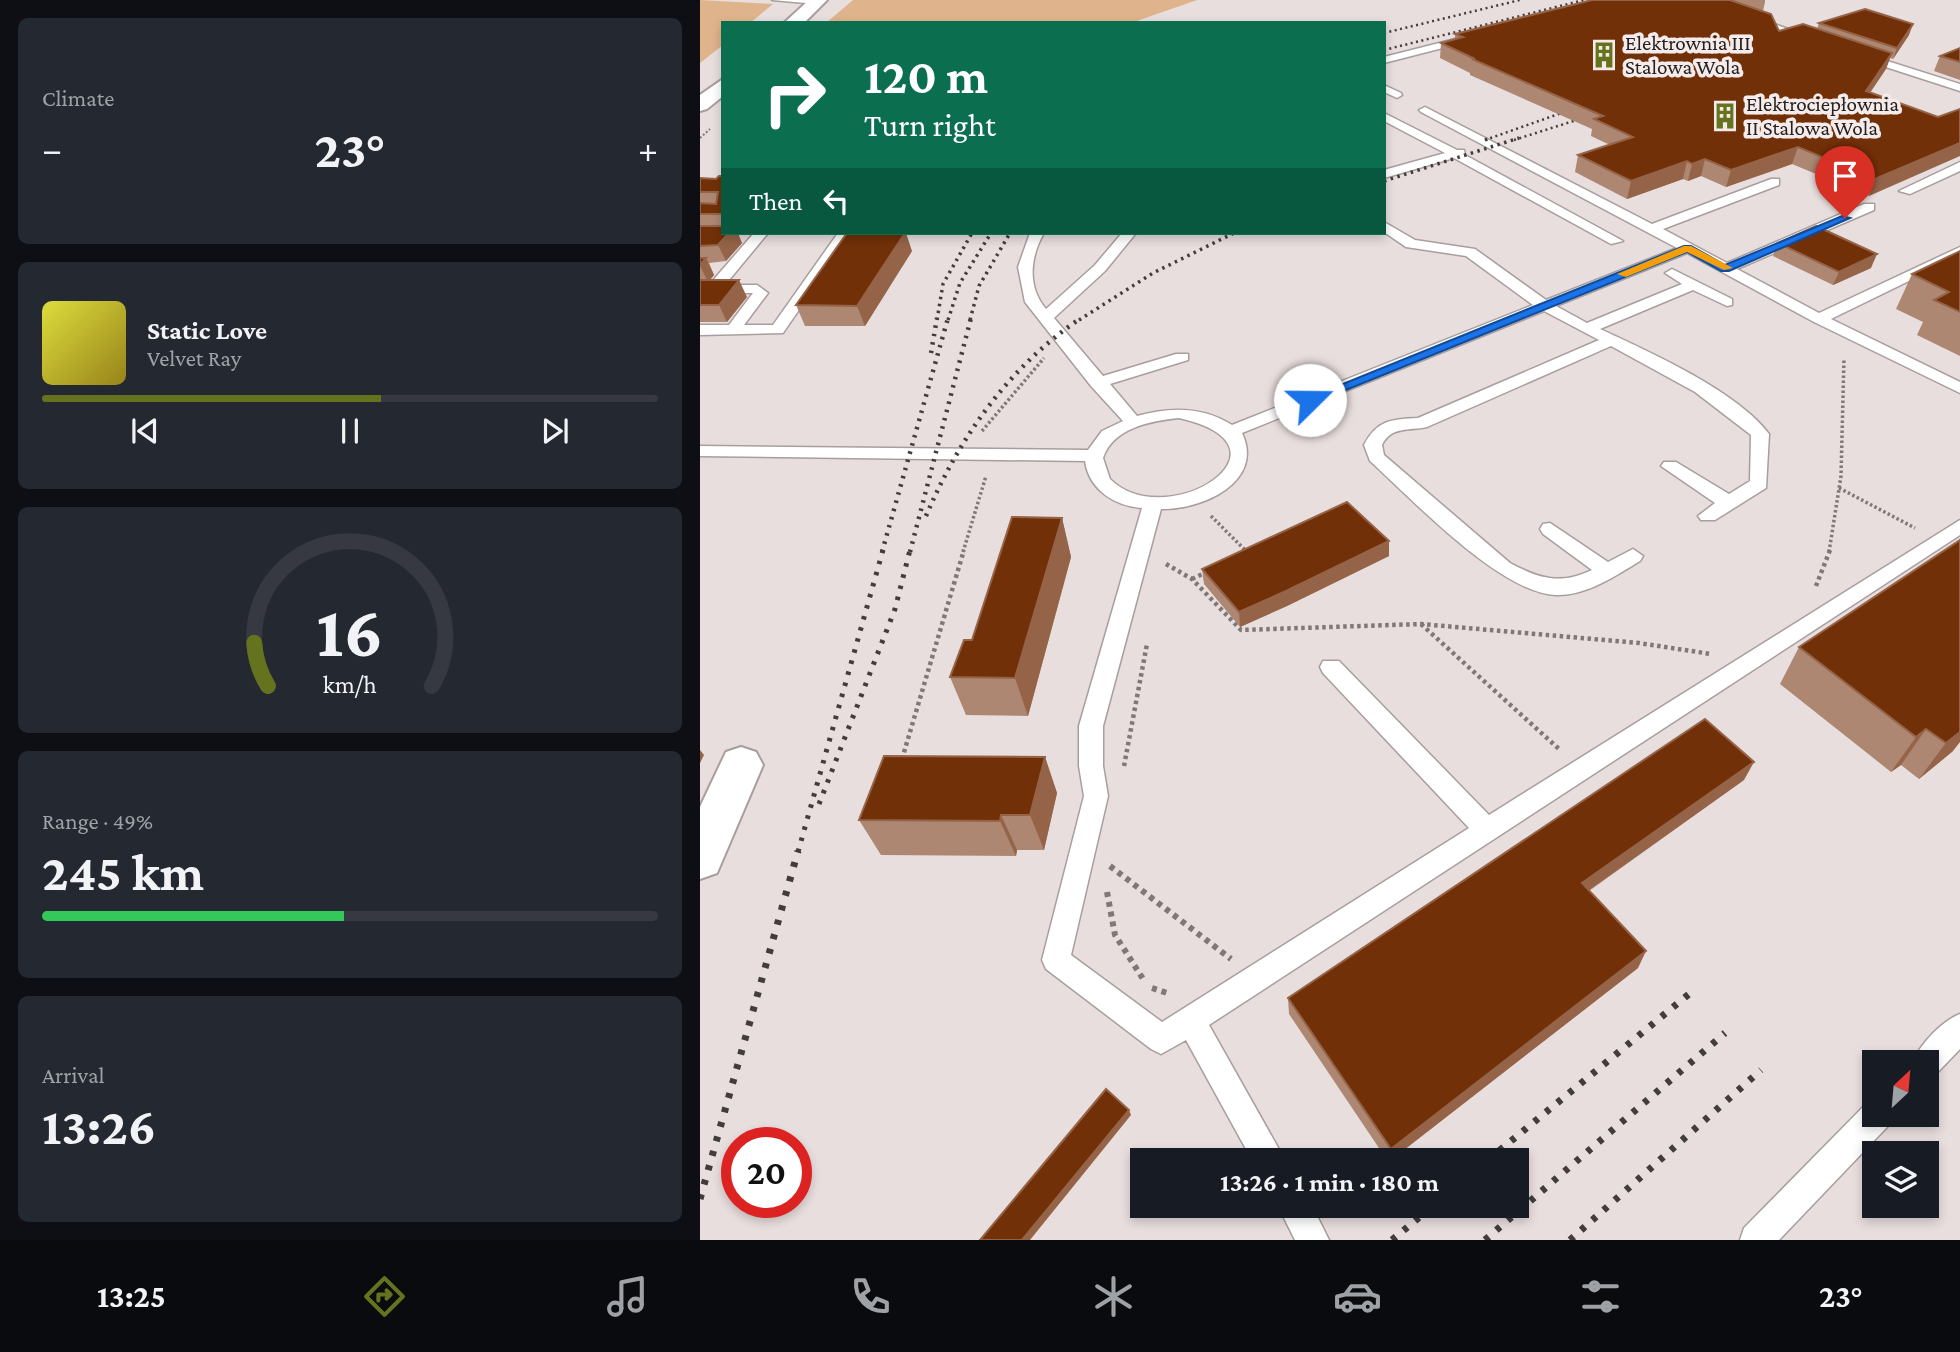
<!DOCTYPE html>
<html lang="en">
<head>
<meta charset="utf-8">
<style>
  :root { --surface:#171b24; --page:#242831; --text:#f1f3f6; --muted:#9ea1a6; --line:#363941; --accent:#65731f }
  body { margin:0; font-family:"Crimson Pro",serif; background:var(--page); color:var(--text); height:100vh; display:flex; flex-direction:column; font-size:26px; white-space:nowrap }
  * { box-sizing:border-box; margin:0 }
  p { font-size:23px; color:var(--muted) }
  .icon { flex:none; width:38px; height:38px; fill:none; stroke:currentColor; stroke-width:2; stroke-linecap:round; stroke-linejoin:round }
  .map { position:relative; flex:1; overflow:hidden }
  .sheet { display:flex; flex-direction:column; gap:18px; padding:18px; background:#0d0f14; width:700px }
  .sheet>* { flex:none }
  .banner { position:absolute; left:21px; top:21px; width:665px; height:214px; border-radius:0px; box-shadow:0 4px 10px #0003; background:#0b6e4f; color:#fff; overflow:hidden }
  .needle { width:46px; rotate:26deg }
  .buttons { position:absolute; left:1162px; top:1050px; display:grid; gap:14px }
  .buttons a { display:grid; place-items:center; width:77px; height:77px; border-radius:0px; background:var(--surface); box-shadow:0 4px 10px #0003; font-size:35px }
  .speed { position:absolute; left:21px; top:1127px; display:flex; gap:14px; font-size:35px; font-weight:700; text-align:center }
  .speed>* { display:grid; place-content:center; width:91px; height:91px; border-radius:50%; background:var(--surface); box-shadow:0 4px 10px #0003; line-height:1 }
  .speed .limit { border:10px solid #d22; background:#fff; color:#111 }
  .pin { position:absolute; display:grid; place-items:center; width:60px; height:60px; color:#fff; margin:-72px -30px; border-radius:50% 50% 50% 0; rotate:-45deg; box-shadow:0 0 7px #0007 }
  .pin .icon { rotate:45deg }
  .me { position:absolute; width:77px; margin:-38px; rotate:68deg; stroke-linejoin:round; filter:drop-shadow(0 0 5px #0008) }
  .turn { display:flex; align-items:center; gap:24px; height:147px; padding:0 28px; font-size:32px }
  .turn .icon { width:91px; height:91px; stroke-width:2.5 }
  .turn b { display:block; font-size:49px; line-height:60px }
  .then { display:flex; align-items:center; height:66px; padding:0 28px; background:#0003; gap:14px; font-size:26px }
  .big { font-size:52px; font-weight:700; line-height:1.1 }
  .sheet .tile { flex:1; display:flex; flex-direction:column; justify-content:center; gap:10px; min-width:0; padding:0 24px; border-radius:10px; background:var(--page) }
  .sheet .dial { align-items:center; gap:0 }
  .dial svg { height:182px; overflow:visible; fill:none; stroke:var(--line); stroke-width:7; stroke-linecap:round; text-anchor:middle }
  .dial text { fill:var(--text); stroke:none }
  .song { display:flex; align-items:center; gap:21px }
  .cover { width:84px; height:84px; border-radius:10px; background:linear-gradient(135deg,hsl(60 70% 55%),hsl(50 70% 35%)) }
  .played { height:7px; border-radius:4px; background:linear-gradient(90deg,var(--accent) 55%,var(--line) 55%) }
  .keys { display:flex; justify-content:space-around; direction:ltr }
  .heat { display:flex; justify-content:space-between; align-items:center; font-size:38px; direction:ltr }
  .charge { height:10px; border-radius:5px; background:linear-gradient(90deg,#34c759 49%,var(--line) 0) }
  .trip { position:absolute; left:430px; top:1148px; width:399px; height:70px; border-radius:0px; background:var(--surface); box-shadow:0 4px 10px #0003; font-weight:700; line-height:70px; text-align:center }
  .tab-bar { display:flex; height:112px; justify-content:space-around; align-items:center; background:#090b0e; color:var(--muted) }
  .tab-bar .icon { width:49px; height:49px }
  .tab-bar .current { color:var(--accent) }
  .tab-bar b { font-size:32px; color:var(--text) }
  main { display:flex; flex:1; min-height:0 }
  .map>svg:first-child { display:block }
  .green { fill:#dfb48c }
  .lines { fill:none; stroke-linecap:round; stroke-linejoin:round }
  .service-casing { stroke:#a89e9d; stroke-width:3 }
  .minor-casing { stroke:#a89e9d; stroke-width:4 }
  .secondary-casing { stroke:#a89e9d; stroke-width:4 }
  .path-far3 { stroke:#7f7877; stroke-width:2; stroke-dasharray:2 2; stroke-linecap:butt }
  .path-far2 { stroke:#7f7877; stroke-width:3.5; stroke-dasharray:2.5 2.5; stroke-linecap:butt }
  .path-far1 { stroke:#7f7877; stroke-width:4.5; stroke-dasharray:3.5 3.5; stroke-linecap:butt }
  .path { stroke:#7f7877; stroke-width:6; stroke-dasharray:5 5; stroke-linecap:butt }
  .service { fill:#fff; fill-rule:evenodd }
  .minor { fill:#fff; fill-rule:evenodd }
  .secondary { fill:#fff; fill-rule:evenodd }
  .rail-far4 { stroke:#423d3c; stroke-width:2.5; stroke-dasharray:2 3.5; stroke-linecap:butt }
  .rail-far3 { stroke:#423d3c; stroke-width:3.5; stroke-dasharray:2.5 4.5; stroke-linecap:butt }
  .rail-far2 { stroke:#423d3c; stroke-width:4.5; stroke-dasharray:2.5 6; stroke-linecap:butt }
  .rail-far1 { stroke:#423d3c; stroke-width:5; stroke-dasharray:3.5 8; stroke-linecap:butt }
  .rail { stroke:#423d3c; stroke-width:7; stroke-dasharray:5 10; stroke-linecap:butt }
  .wall { fill:#ad8772 }
  .shaded-wall { fill:#956448 }
  .building { fill:#723008; stroke:#956448; stroke-width:2 }
  .route { fill:#1a73e8; stroke:#114b97; stroke-width:2 }
  .slow { fill:#f59e0b }
  .labels { text-anchor:middle; stroke-width:7; stroke-linejoin:round; paint-order:stroke }
  .far-poi-label { font-size:21px; fill:#252120; stroke:#f5ebea; text-anchor:start }
</style>
</head>
<body>
<main>
<section class="sheet">
<div class="tile"><p>Climate</p>
<div class="heat"><a>−</a><b class="big">23°</b><a>+</a></div>
</div>
<div class="tile">
<div class="song"><i class="cover"></i><div><b>Static Love</b><p>Velvet Ray</p></div></div>
<div class="played"></div>
<div class="keys"><svg class="icon" aria-label="previous" viewBox="0 0 24 24"><path d="M18 5L8 12l10 7zM5 5v14"/></svg><svg class="icon" aria-label="pause" viewBox="0 0 24 24"><path d="M8 5v14M16 5v14"/></svg><svg class="icon" aria-label="next" viewBox="0 0 24 24"><path d="M6 5l10 7-10 7zM19 5v14"/></svg></div>
</div>
<div class="tile dial"><svg viewBox="0 0 100 80">
<path d="M14 69A42 42 0 1 1 86 69"/>
<path d="M14 69A42 42 0 0 1 8 50" stroke="#65731f"/>
<text x="50" y="56" font-size="32" font-weight="700">16</text>
<text x="50" y="72" font-size="11">km/h</text>
</svg></div>
<div class="tile"><p>Range · 49%</p><b class="big">245 km</b><div class="charge"></div></div>
<div class="tile"><p>Arrival</p><b class="big">13:26</b></div>
</section>
<div class="map">
<svg width="1260" height="1240" viewBox="0 0 1260 1240">
  <rect width="100%" height="100%" fill="#e8dedd"/>
  <g class="green">
    <polygon points="0,0 73,4 50,23 23,23 23,45 0,63"/>
    <polygon points="153,0 497,0 431,23 126,23"/>
  </g>
  <g class="lines">
    <g class="service-casing">
      <g id="service">
        <polygon points="72,0 121,0 122,1 117,4"/>
        <polygon points="991,0 1005,0 1117,39 1109,41"/>
        <polygon points="767,36 770,41 684,63 684,57"/>
        <polygon points="1162,53 1260,84 1260,91 1158,58 1157,56"/>
        <polygon points="684,85 701,93 702,95 697,98 684,92"/>
        <path d="M725 107 952 224 1071 179H1079V185L963 229 1027 263 1164 204H1174V210L1037 269 1119 313 1260 247V256L1131 319 1260 382V393L1114 322 987 253 856 306 887 323 982 284 965 273 972 269 1032 299V305L1027 306 993 290 900 329C948 351 1037 391 1069 434L1066 488 1015 520H1001L998 516 1015 503 961 466 964 462H976L1029 494 1050 481 1051 435 995 392 911 346 727 427C709 431 691 426 682 445L684 455 810 563C840 579 861 585 892 570L843 534 840 529 843 524 850 523 908 562 933 549 943 556 940 561C915 576 886 596 856 595 800 593 712 499 670 461L664 445C677 420 692 419 718 418L899 340 844 311 542 433C565 482 502 510 461 509L403 726V766L408 796 371 955 462 1022 769 828 623 673 620 667 623 661H639L789 815 1260 520V535L509 1025 585 1160H552L486 1040 461 1054 451 1049 346 969 342 960 384 796 379 766V726L442 508C415 506 389 490 385 461L0 456V446L388 450 402 431 423 421 391 386 325 302 318 267 330 233H344C330 257 327 287 346 309L395 265 422 233H436L405 271 354 318 403 376 476 354H488V360L410 384 437 416C469 407 502 406 532 425L833 305 766 256 706 247 684 232V222L715 240 775 249 846 300 977 248 721 112 719 110ZM479 418C606 447 466 535 410 479L403 458C413 428 450 421 479 418Z"/>
        <polygon points="684,113 757,150 764,150 765,155 923,241 911,244 754,158 684,178 684,170 745,153 684,121"/>
        <polygon points="1260,162 1260,171 1210,194 1199,191"/>
        <polygon points="54,233 68,233 25,285 57,285 68,293 44,325 73,325 138,233 152,233 83,333 0,335 0,325 29,325 53,293 0,293 0,285 9,285"/>
        <path d="M1260 1014V1049L1237 1073 1227 1078V1062H1213C1220 1044 1242 1021 1260 1014Z"/>
        <polygon points="1174,1101 1174,1115 1192,1115 1188,1126 1079,1240 1040,1240 1044,1228 1166,1104"/>
        <polygon points="578,1206 612,1206 629,1240 595,1240"/>
      </g>
    </g>
    <g class="minor-casing">
      <polygon id="minor" points="41,747 56,752 63,765 17,873 0,879 0,807 26,752"/>
    </g>
    <g class="secondary-casing">
      <g id="secondary">
        <polygon points="109,0 127,0 104,23 84,23"/>
        <polygon points="23,79 23,96 7,109 0,111 0,95"/>
      </g>
    </g>
    <polyline class="path-far3" points="0,138 10,129"/>
    <g class="path-far2">
      <polyline points="282,431 344,358"/>
      <polyline points="1139,488 1215,528"/>
      <polyline points="511,516 547,552"/>
      <polyline points="263,552 286,476"/>
      <polyline points="1129,552 1141,476 1144,358"/>
    </g>
    <g class="path-far1">
      <polyline points="466,564 492,579 541,630 721,624 939,643 1011,654"/>
      <polyline points="492,579 507,572"/>
      <polyline points="1116,586 1130,550"/>
      <polyline points="721,624 859,749"/>
      <polyline points="202,759 264,550"/>
      <polyline points="424,766 447,644"/>
    </g>
    <g class="path">
      <polyline points="410,866 531,959"/>
      <polyline points="407,892 415,935 445,982"/>
      <polyline points="452,988 470,994"/>
    </g>
    <use href="#service" class="service"/>
    <use href="#minor" class="minor"/>
    <use href="#secondary" class="secondary"/>
    <g class="rail-far4">
      <polyline points="684,33 820,0"/>
      <polyline points="684,50 884,0"/>
      <polyline points="785,140 870,110"/>
      <polyline points="814,140 886,117"/>
    </g>
    <g class="rail-far3">
      <polyline points="785,140 790,138"/>
      <polyline points="684,181 819,138"/>
      <polyline points="237,320 243,284 272,233"/>
      <polyline points="248,320 260,283 291,233"/>
      <polyline points="270,320 279,286 310,233"/>
      <polyline points="379,320 453,273 534,233"/>
    </g>
    <g class="rail-far2">
      <polyline points="231,353 237,318"/>
      <path d="M226 516C260 436 309 367 381 318"/>
      <polyline points="182,552 248,318"/>
      <polyline points="210,552 271,318"/>
    </g>
    <g class="rail-far1">
      <polyline points="119,804 195,609 210,550"/>
      <polyline points="98,852 183,550"/>
    </g>
    <g class="rail">
      <polyline points="788,1160 989,994"/>
      <polyline points="0,1199 98,851"/>
      <polyline points="692,1240 733,1206"/>
      <polyline points="785,1240 1025,1033"/>
      <polyline points="870,1240 1061,1070"/>
    </g>
  </g>
  <g class="wall">
    <polygon points="892,0 1065,0 1065,2 1063,11 1079,31 1117,29 1119,23 1209,35 1193,59 1190,58 1186,69 1170,93 1238,117 1169,196 1092,164 1026,187 1001,176 988,181 983,179 927,199 875,172 878,155 910,145 891,136 892,129 770,75 770,73 740,58 741,43 755,40 755,34"/>
    <polygon points="1260,48 1260,80 1234,71 1240,56"/>
    <polygon points="23,176 23,233 42,243 26,261 9,263 14,275 10,280 47,297 27,322 0,322 0,178 16,179"/>
    <polygon points="1078,243 1171,268 1133,285 1073,256"/>
    <polygon points="212,251 165,326 105,326 96,305"/>
    <polygon points="1260,251 1260,356 1217,335 1223,322 1196,309 1212,274"/>
    <polygon points="362,518 371,557 328,716 266,715 250,677 272,640"/>
    <polygon points="1260,540 1253,751 1219,779 1201,765 1191,772 1080,684 1099,647"/>
    <polygon points="689,541 689,556 587,606 540,627 504,584 502,569"/>
    <polygon points="345,757 357,793 344,850 317,850 316,856 181,855 159,820"/>
    <polygon points="1044,780 889,891 938,968 691,1160 687,1160 589,1014 588,998"/>
  </g>
  <g class="shaded-wall">
    <polygon points="1213,24 1209,35 1193,59 1197,48"/>
    <polygon points="1192,53 1186,69 1160,107 1166,91"/>
    <polygon points="1260,143 1260,156 1169,196 1175,179"/>
    <polygon points="1098,147 1092,164 1026,187 1031,170"/>
    <polygon points="1005,159 1001,176 988,181 992,164"/>
    <polygon points="987,161 983,179 927,199 931,181"/>
    <polygon points="29,233 38,233 42,243 26,261 18,245"/>
    <polygon points="205,233 206,233 212,251 165,326 157,306"/>
    <polygon points="1177,254 1171,268 1133,285 1139,272"/>
    <polygon points="6,258 14,275 8,282 0,266"/>
    <polygon points="39,280 47,297 27,322 19,305"/>
    <polygon points="362,518 371,557 328,716 315,678"/>
    <polygon points="689,541 689,556 587,606 540,627 539,612"/>
    <polygon points="1260,724 1260,742 1253,751 1219,779"/>
    <polygon points="1226,729 1201,765 1191,772 1216,737"/>
    <polygon points="0,750 4,755 0,763"/>
    <polygon points="345,757 357,793 344,850 330,815"/>
    <polygon points="1054,762 1044,780 875,900 882,883"/>
    <polygon points="301,815 317,850 316,856 300,821"/>
    <polygon points="946,951 938,968 691,1160 689,1160 691,1149"/>
    <polygon points="429,1110 431,1115 330,1240 322,1240"/>
  </g>
  <g class="building">
    <polygon points="892,0 1030,0 1071,14 1079,31 1103,24 1192,53 1166,91 1238,117 1260,109 1260,143 1175,179 1098,147 1031,170 1005,159 992,164 987,161 931,181 878,155 933,137 894,119 903,116 772,59 775,59 741,43 763,37 755,34"/>
    <polygon points="1165,9 1213,24 1197,48 1119,23"/>
    <polygon points="1260,48 1260,62 1240,56"/>
    <polygon points="19,176 23,176 23,214 0,214 0,203 16,204 18,192 0,192 0,178 16,179"/>
    <polygon points="0,226 23,226 23,233 29,233 18,245 0,246"/>
    <polygon points="1116,226 1177,254 1139,272 1078,243"/>
    <polygon points="147,233 205,233 157,306 96,305"/>
    <polygon points="1260,251 1260,312 1234,300 1249,292 1212,274"/>
    <polygon points="0,258 6,258 0,265"/>
    <polygon points="0,280 39,280 19,305 0,305"/>
    <polygon points="647,502 689,541 586,591 539,612 502,569"/>
    <polygon points="312,517 362,518 315,678 250,677 264,640 272,640"/>
    <polygon points="1260,540 1260,732 1246,743 1226,729 1216,737 1099,647"/>
    <polygon points="1005,719 1054,762 882,883 946,951 691,1149 588,998"/>
    <polygon points="184,756 345,757 330,815 301,815 300,821 159,820"/>
    <polygon points="406,1089 429,1110 322,1240 280,1240"/>
  </g>
  <polygon class="route" points="1142,216 1150,218 1029,271 1021,271 987,252 614,403 603,400 984,246 991,246 1025,265"/>
  <polygon class="slow" points="984,246 991,246 1033,268 1024,270 987,252 926,277 917,274"/>
  <defs>
    <g id="building-bare" transform="scale(2.1)"><path d="M-4-6H4V6H1V3H-1V6H-4ZM-2.5-4.3h1.7v1.8h-1.7ZM.8-4.3h1.7v1.8H.8ZM-2.5-1h1.7V.8h-1.7ZM.8-1h1.7V.8H.8Z" fill="#65731f" stroke="#f5ebea" stroke-width="2.5" paint-order="stroke"/></g>
  </defs>
  <g fill-rule="evenodd">
    <use href="#building-bare" x="904" y="55"/>
    <use href="#building-bare" x="1025" y="116"/>
  </g>
  <g class="labels">
    <g class="far-poi-label">
      <text x="925" y="50">Elektrownia III<tspan x="925" dy="24">Stalowa Wola</tspan></text>
      <text x="1046" y="111">Elektrociepłownia<tspan x="1046" dy="24">II Stalowa Wola</tspan></text>
    </g>
  </g>
</svg>
<div class="buttons">
<a><svg class="needle" viewBox="-14 -14 28 28"><path d="M0-13l5 13h-10z" fill="#e53935"/><path d="M0 13l5-13h-10z" fill="#9ea1a6"/></svg></a>
<a><svg class="icon" aria-label="layers" viewBox="0 0 24 24"><path d="M12 4l9 5-9 5-9-5zM3 14l9 5 9-5"/></svg></a>
</div>
<div class="speed"><div class="limit">20</div></div>
<div class="pin" style="left:1145px;top:218px;background:#d93025"><svg class="icon" aria-label="arrive" viewBox="0 0 24 24"><path d="M6 21V4h12l-3 4 3 4H6"/></svg></div>
<svg class="me" style="left:610px;top:400px" viewBox="-20 -20 40 40"><circle r="19" fill="#fff"/><path d="M0-13L10 11 0 6-10 11z" fill="#1a73e8"/></svg>
<div class="trip">13:26 · 1 min · 180 m</div>
<div class="banner">
<div class="turn"><svg class="icon" aria-label="right" viewBox="0 0 24 24"><path d="M7 20v-9h11M14 6l5 5-5 5"/></svg><div><b>120 m</b>Turn right</div></div>
<div class="then">Then<svg class="icon" aria-label="left" viewBox="0 0 24 24"><path d="M17 20v-9H6M10 6l-5 5 5 5"/></svg></div>
</div>
</div>
</main>
<nav class="tab-bar">
<b>13:25</b>
<svg class="icon current" aria-label="directions" viewBox="0 0 24 24"><path d="M12 3l9 9-9 9-9-9zM9 14v-3h6M13 9l2 2-2 2"/></svg>
<svg class="icon" aria-label="music" viewBox="0 0 24 24"><path d="M9 18V5l10-2v13"/><circle cx="6" cy="18" r="3"/><circle cx="16" cy="16" r="3"/></svg>
<svg class="icon" aria-label="phone" viewBox="0 0 24 24"><path d="M5 4h4l2 5-3 2q2 4 5 5l2-3 5 2v4C11 20 4 13 5 4z"/></svg>
<svg class="icon" aria-label="climate" viewBox="0 0 24 24"><path d="M12 3v18M4 7l16 10M4 17L20 7"/></svg>
<svg class="icon" aria-label="car" viewBox="0 0 24 24"><path d="M5 17H2v-5l4-1 3-4h7l3 4 3 1v5h-3M9 17h6M6 11h13"/><circle cx="7" cy="17" r="2"/><circle cx="17" cy="17" r="2"/></svg>
<svg class="icon" aria-label="filters" viewBox="0 0 24 24"><path d="M4 7h16M4 17h16"/><circle cx="9" cy="7" r="2"/><circle cx="15" cy="17" r="2"/></svg>
<b>23°</b>
</nav>
</body>
</html>
